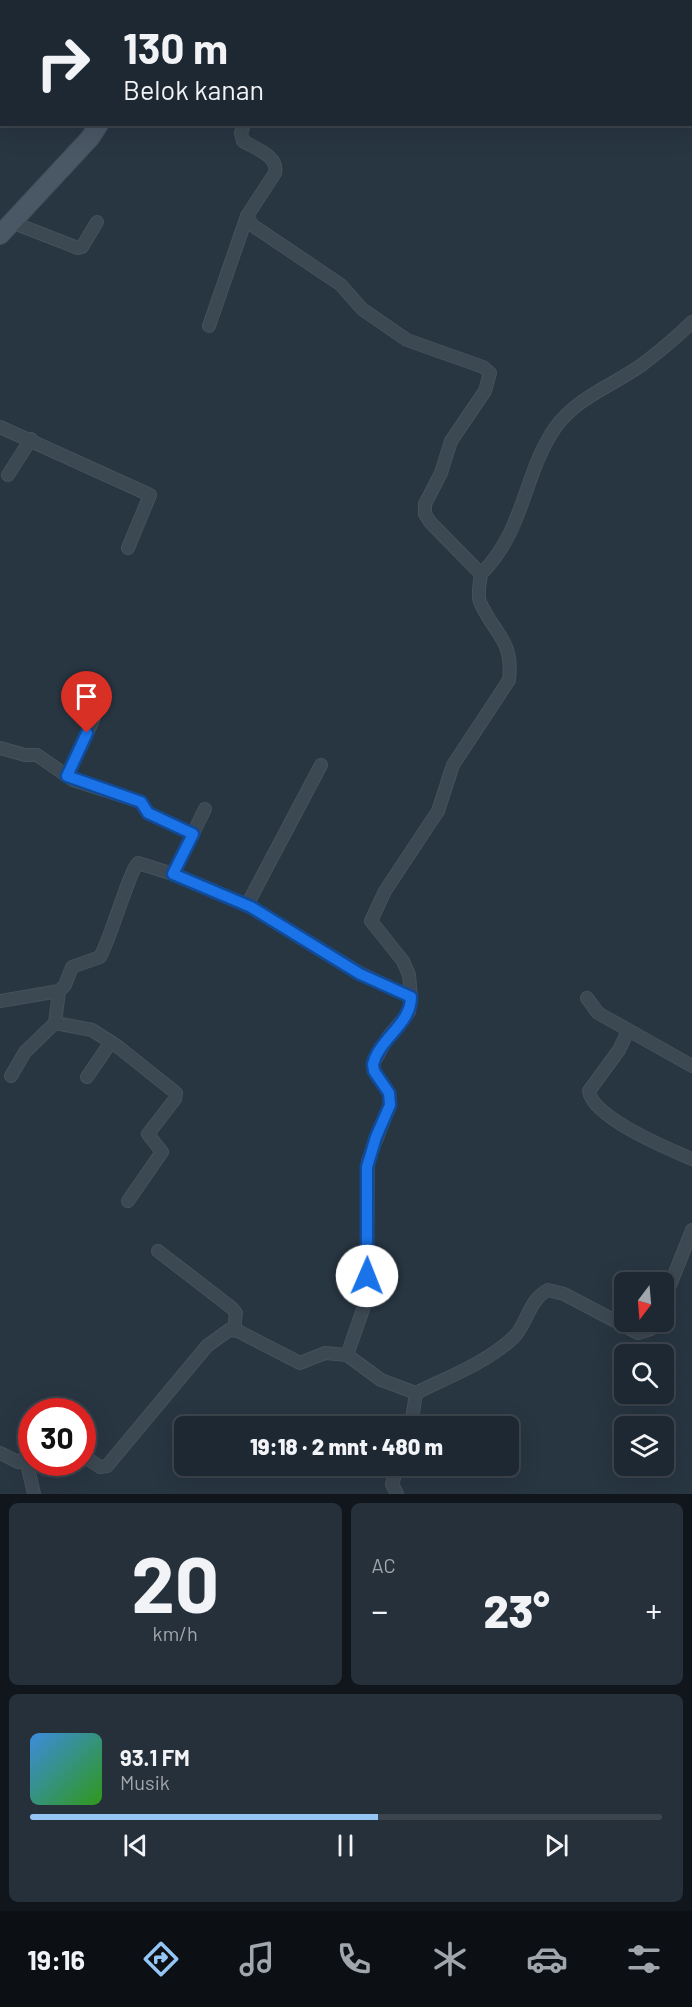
<!DOCTYPE html>
<html lang="id">
<head>
<meta charset="utf-8">
<style>
  :root { --surface:#1e2832; --page:#26303a; --text:#f1f3f6; --muted:#a1a6ac; --line:#3c444d; --accent:#95c5f5 }
  body { margin:0; font-family:Barlow,sans-serif; background:var(--page); color:var(--text); height:100vh; display:flex; flex-direction:column; font-size:22px; white-space:nowrap }
  * { box-sizing:border-box; margin:0 }
  p { font-size:20px; color:var(--muted) }
  .icon { flex:none; width:33px; height:33px; fill:none; stroke:currentColor; stroke-width:2; stroke-linecap:round; stroke-linejoin:round }
  .map { position:relative; height:1494px; overflow:hidden }
  .side { display:flex; flex-direction:column; gap:9px; padding:9px; background:#10161c; flex:1 }
  .side>* { flex:none }
  .hud { position:absolute; left:0px; top:0px; width:693px; height:126px; box-shadow:0 6px 24px #0002,0 0 0 2px var(--line); background:#1e2832; color:var(--text); overflow:hidden }
  .needle { width:39px; rotate:196deg }
  .buttons { position:absolute; left:614px; top:1272px; display:grid; gap:12px }
  .buttons a { display:grid; place-items:center; width:60px; height:60px; border-radius:9px; background:var(--surface); box-shadow:0 6px 24px #0002,0 0 0 2px var(--line); font-size:30px }
  .speed { position:absolute; left:18px; top:1398px; display:flex; gap:12px; font-size:30px; font-weight:700; text-align:center }
  .speed>* { display:grid; place-content:center; width:78px; height:78px; border-radius:50%; background:var(--surface); box-shadow:0 6px 24px #0002,0 0 0 2px var(--line); line-height:1 }
  .speed .limit { border:9px solid #d22; background:#fff; color:#111 }
  .pin { position:absolute; display:grid; place-items:center; width:51px; height:51px; color:#fff; margin:-62px -26px; border-radius:50% 50% 50% 0; rotate:-45deg; box-shadow:0 0 6px #0007 }
  .pin .icon { rotate:45deg }
  .me { position:absolute; width:66px; margin:-33px; rotate:1deg; stroke-linejoin:round; filter:drop-shadow(0 0 4px #0008) }
  .turn { display:flex; align-items:center; gap:21px; height:126px; padding:0 24px; font-size:27px }
  .turn .icon { width:78px; height:78px; stroke-width:2.5 }
  .turn b { display:block; font-size:42px; line-height:51px }
  .big { font-size:45px; font-weight:800; line-height:1.1 }
  .side .widget { flex:1; display:flex; flex-direction:column; justify-content:center; gap:9px; min-width:0; padding:0 21px; border-radius:9px; background:var(--page) }
  .side .dial { align-items:center; gap:0 }
  .dial b { font-size:78px; line-height:1 }
  .song { display:flex; align-items:center; gap:18px }
  .cover { width:72px; height:72px; border-radius:9px; background:linear-gradient(135deg,hsl(210 70% 55%),hsl(110 70% 35%)) }
  .played { height:6px; border-radius:3px; background:linear-gradient(90deg,var(--accent) 55%,var(--line) 55%) }
  .keys { display:flex; justify-content:space-around; direction:ltr }
  .heat { display:flex; justify-content:space-between; align-items:center; font-size:33px; direction:ltr }
  .side .tiles { flex:1; display:grid; gap:9px; grid-template-columns:1fr 1fr }
  .widget:last-child { grid-column:span 2 }
  .trip { position:absolute; left:174px; top:1416px; width:345px; height:60px; border-radius:9px; background:var(--surface); box-shadow:0 6px 24px #0002,0 0 0 2px var(--line); font-weight:800; line-height:60px; text-align:center }
  .tab-bar { display:flex; height:96px; justify-content:space-around; align-items:center; background:#0c1014; color:var(--muted) }
  .tab-bar .icon { width:42px; height:42px }
  .tab-bar .current { color:var(--accent) }
  .tab-bar b { font-size:27px; color:var(--text) }
  .map>svg:first-child { display:block }
  .lines { fill:none; stroke-linecap:round; stroke-linejoin:round }
  .street-casing { stroke:#46515b; stroke-width:14 }
  .secondary-casing { stroke:#46515b; stroke-width:20 }
  .street { stroke:#3c4852; stroke-width:12 }
  .secondary { stroke:#4a5765; stroke-width:18 }
  .route-casing { stroke:#114b97; stroke-width:15 }
  .route { stroke:#1a73e8; stroke-width:10 }
</style>
</head>
<body>
<div class="map">
<svg width="692" height="1494" viewBox="0 0 692 1494">
  <rect width="100%" height="100%" fill="#283642"/>
  <g class="lines">
    <g class="street-casing">
      <g id="street">
        <path d="M244 124 241 133 243 141C256 149 279 156 275 173L247 216 252 225 341 285 362 309 407 340 483 367 490 373 485 391 451 441 441 473 425 504V514L430 522 481 574"/>
        <polyline points="11,222 78,248 82,247 97,222"/>
        <polyline points="209,326 247,216"/>
        <polyline points="0,427 150,495 128,548"/>
        <polyline points="8,475 31,439"/>
        <polyline points="0,748 25,755 37,755 73,780 141,802 148,813 193,834"/>
        <polyline points="67,776 94,718"/>
        <polyline points="173,874 205,809"/>
        <polyline points="247,905 321,765"/>
        <polyline points="587,998 598,1013 692,1066"/>
        <path d="M0 1001 59 991 65 985 72 967 100 957C110 940 130 870 138 863L173 874 247 905 360 973 411 997"/>
        <polyline points="55,1023 92,1030 117,1046 176,1093 175,1099 148,1134 162,1152 128,1201"/>
        <path d="M628 1031 619 1050 589 1091C592 1117 668 1149 692 1159"/>
        <polyline points="11,1076 25,1052 55,1023 59,991"/>
        <polyline points="87,1077 111,1042"/>
        <polyline points="158,1251 232,1308 236,1313 234,1330"/>
        <polyline points="663,1303 692,1230"/>
        <path d="M347 1355 367 1298 368 1161 390 1105 389 1093 374 1071 373 1064 388 1037 409 1012 411 997 409 975 403 961 371 921 385 891 438 811 453 765 509 680C514 640 494 634 480 602 477 594 480 582 481 574 525 530 523 475 555 428 577 397 614 385 643 364 660 351 677 337 692 322"/>
        <path d="M416 1393C448 1377 486 1363 513 1338 527 1325 529 1299 548 1290L564 1294 638 1333 651 1329 656 1322"/>
        <polyline points="0,1453 18,1462 31,1455"/>
        <polyline points="82,1455 100,1467 107,1466 207,1346 229,1330 238,1331 300,1363 325,1353 347,1355 381,1380 416,1393 411,1426"/>
        <polyline points="26,1459 34,1494"/>
        <polyline points="397,1494 392,1484 398,1466"/>
      </g>
    </g>
    <g class="secondary-casing">
      <g id="secondary">
        <polyline points="173,2 174,0"/>
        <polyline points="0,235 90,138 99,124"/>
      </g>
    </g>
    <use href="#street" class="street"/>
    <use href="#secondary" class="secondary"/>
  </g>
  <g class="lines">
    <g class="route-casing">
      <path id="route" d="M87 733 67 776 141 802 148 813 193 834 173 874 251 907 360 974 411 997C411 1024 380 1038 373 1064L374 1071 389 1093 390 1105 376 1137 367 1167V1276"/>
    </g>
    <use href="#route" class="route"/>
  </g>
</svg>
<div class="buttons">
<a><svg class="needle" viewBox="-14 -14 28 28"><path d="M0-13l5 13h-10z" fill="#e53935"/><path d="M0 13l5-13h-10z" fill="#a1a6ac"/></svg></a>
<a><svg class="icon" aria-label="search" viewBox="0 0 24 24"><circle cx="10" cy="10" r="6"/><path d="M15 15l6 6"/></svg></a>
<a><svg class="icon" aria-label="layers" viewBox="0 0 24 24"><path d="M12 4l9 5-9 5-9-5zM3 14l9 5 9-5"/></svg></a>
</div>
<div class="speed"><div class="limit">30</div></div>
<div class="pin" style="left:87px;top:733px;background:#d93025"><svg class="icon" aria-label="arrive" viewBox="0 0 24 24"><path d="M6 21V4h12l-3 4 3 4H6"/></svg></div>
<svg class="me" style="left:367px;top:1276px" viewBox="-20 -20 40 40"><circle r="19" fill="#fff"/><path d="M0-13L10 11 0 6-10 11z" fill="#1a73e8"/></svg>
<div class="trip">19:18 · 2 mnt · 480 m</div>
<div class="hud">
<div class="turn"><svg class="icon" aria-label="right" viewBox="0 0 24 24"><path d="M7 20v-9h11M14 6l5 5-5 5"/></svg><div><b>130 m</b>Belok kanan</div></div>
</div>
</div>
<section class="side">
<div class="tiles">
<div class="widget dial"><b>20</b><p>km/h</p></div>
<div class="widget"><p>AC</p>
<div class="heat"><a>−</a><b class="big">23°</b><a>+</a></div>
</div>
<div class="widget">
<div class="song"><i class="cover"></i><div><b>93.1 FM</b><p>Musik</p></div></div>
<div class="played"></div>
<div class="keys"><svg class="icon" aria-label="previous" viewBox="0 0 24 24"><path d="M18 5L8 12l10 7zM5 5v14"/></svg><svg class="icon" aria-label="pause" viewBox="0 0 24 24"><path d="M8 5v14M16 5v14"/></svg><svg class="icon" aria-label="next" viewBox="0 0 24 24"><path d="M6 5l10 7-10 7zM19 5v14"/></svg></div>
</div>
</div>
</section>
<nav class="tab-bar">
<b>19:16</b>
<svg class="icon current" aria-label="directions" viewBox="0 0 24 24"><path d="M12 3l9 9-9 9-9-9zM9 14v-3h6M13 9l2 2-2 2"/></svg>
<svg class="icon" aria-label="music" viewBox="0 0 24 24"><path d="M9 18V5l10-2v13"/><circle cx="6" cy="18" r="3"/><circle cx="16" cy="16" r="3"/></svg>
<svg class="icon" aria-label="phone" viewBox="0 0 24 24"><path d="M5 4h4l2 5-3 2q2 4 5 5l2-3 5 2v4C11 20 4 13 5 4z"/></svg>
<svg class="icon" aria-label="climate" viewBox="0 0 24 24"><path d="M12 3v18M4 7l16 10M4 17L20 7"/></svg>
<svg class="icon" aria-label="car" viewBox="0 0 24 24"><path d="M5 17H2v-5l4-1 3-4h7l3 4 3 1v5h-3M9 17h6M6 11h13"/><circle cx="7" cy="17" r="2"/><circle cx="17" cy="17" r="2"/></svg>
<svg class="icon" aria-label="filters" viewBox="0 0 24 24"><path d="M4 7h16M4 17h16"/><circle cx="9" cy="7" r="2"/><circle cx="15" cy="17" r="2"/></svg>
</nav>
</body>
</html>
